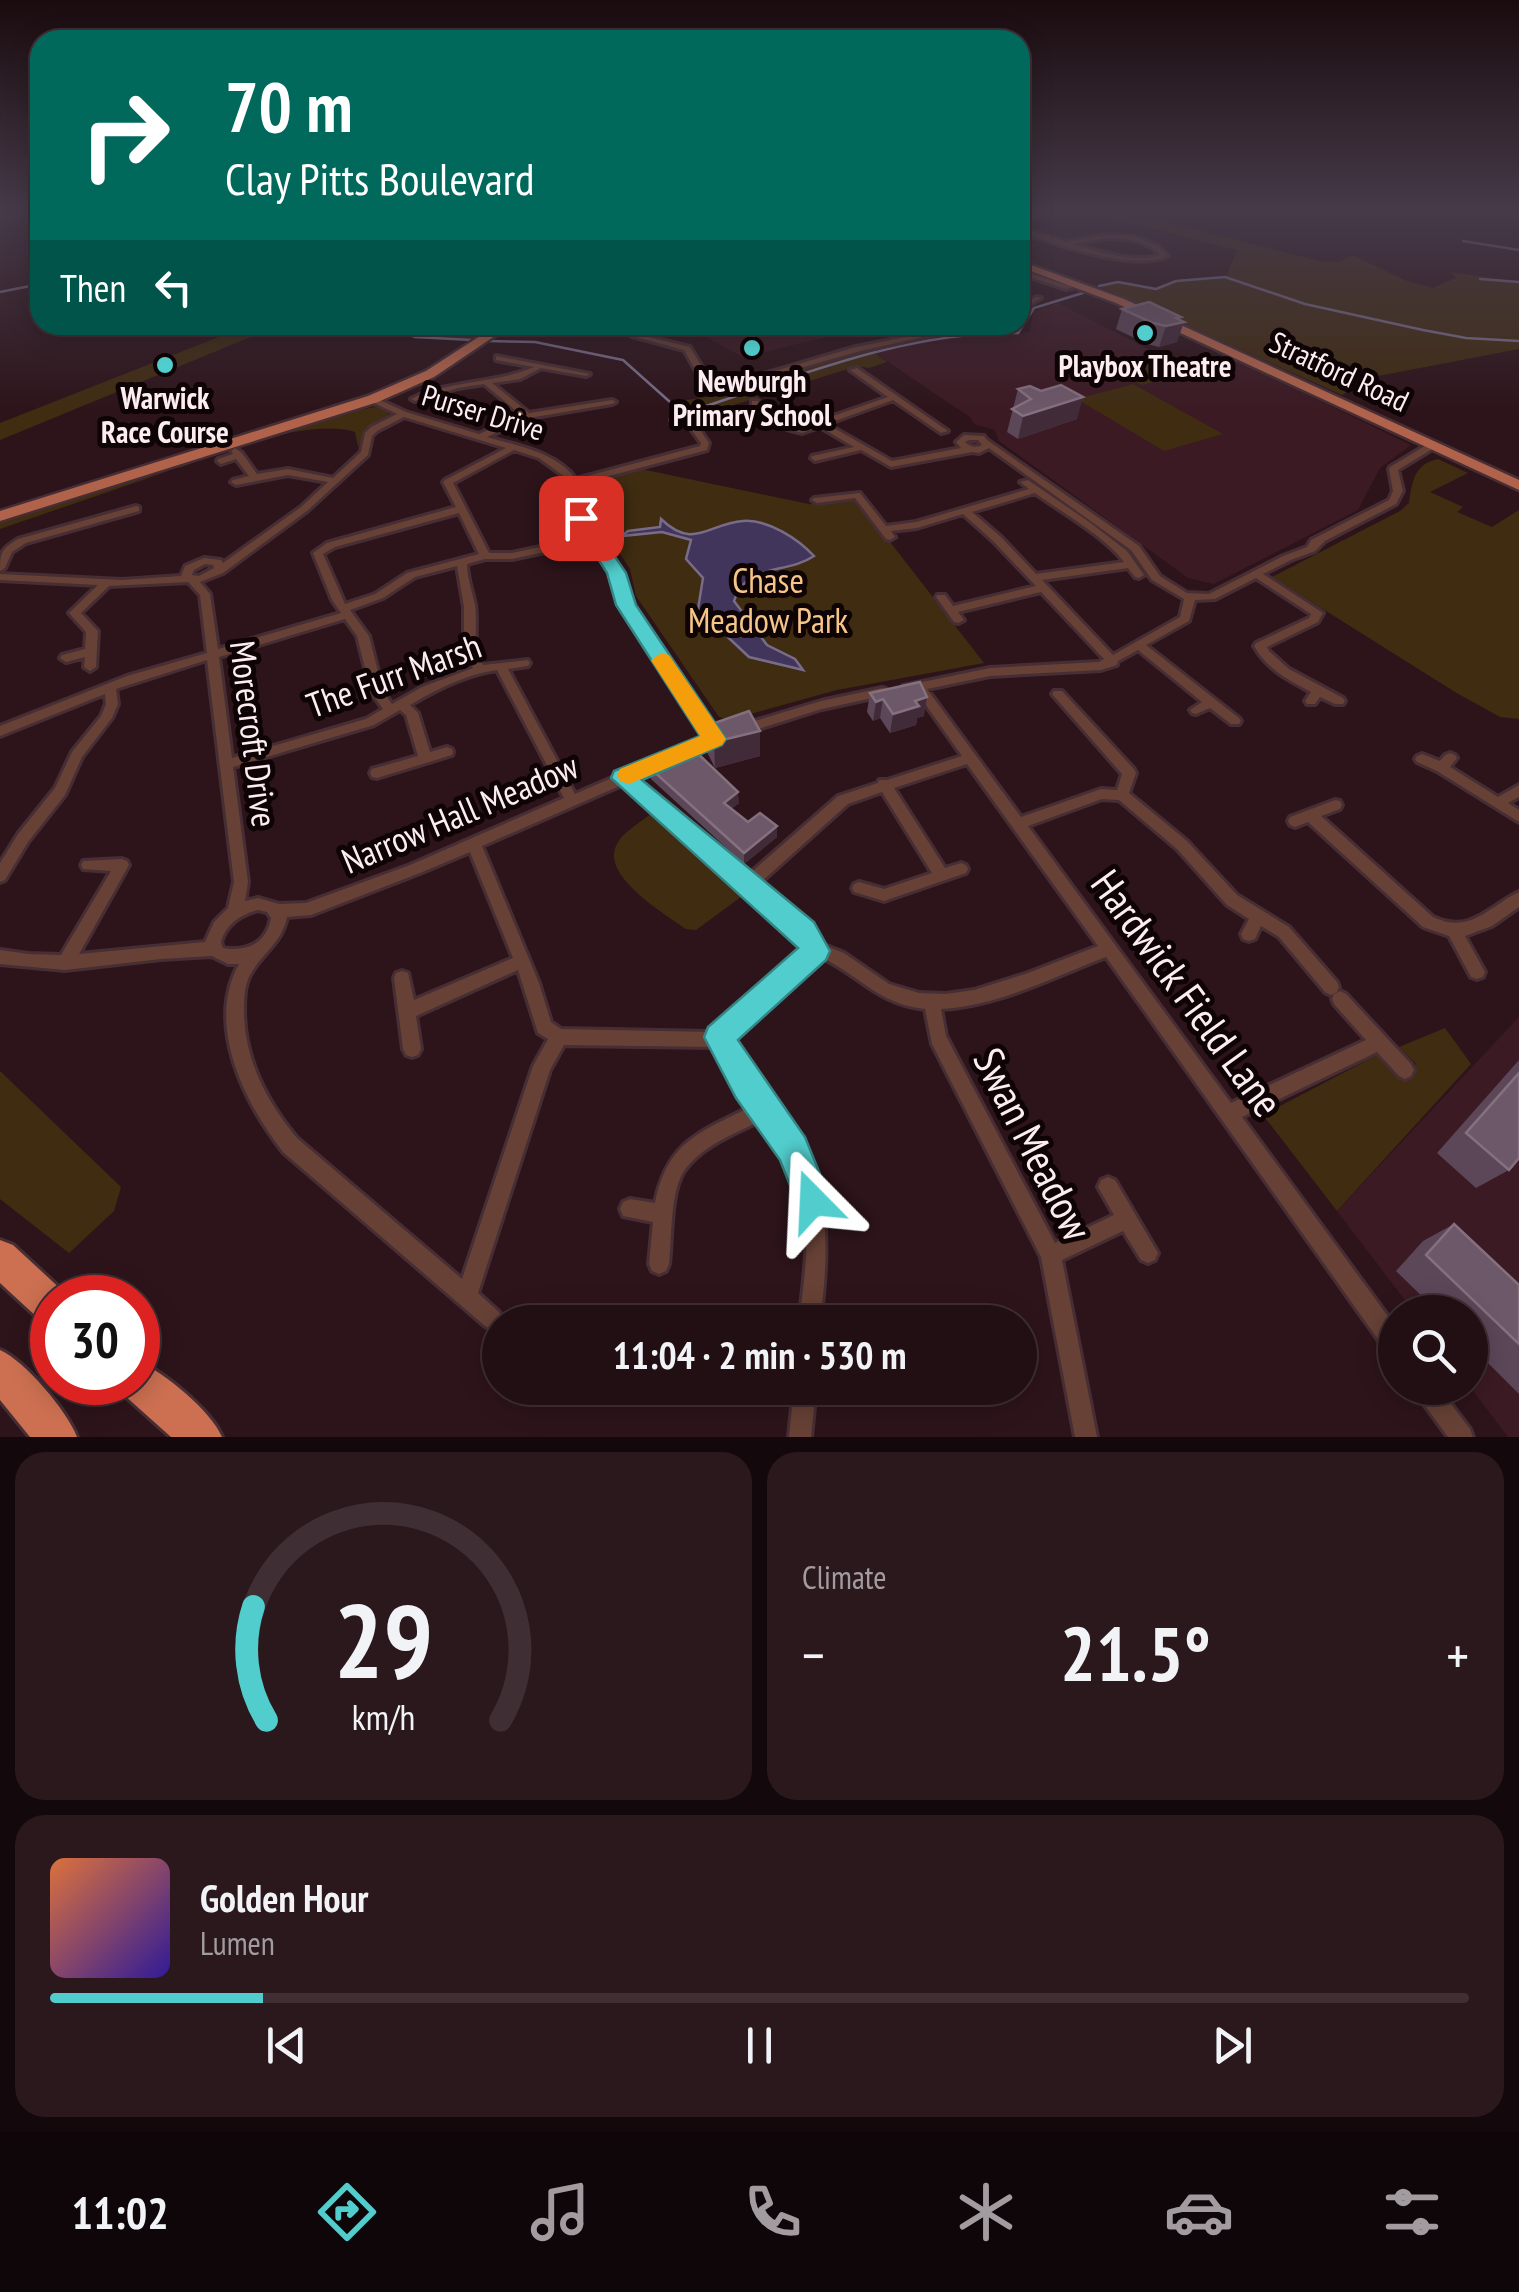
<!DOCTYPE html>
<html lang="en">
<head>
<meta charset="utf-8">
<style>
  :root { --surface:#220f14; --page:#2a181d; --text:#f1f3f6; --muted:#a29ca0; --line:#3f2f34; --accent:#52cdcd }
  body { margin:0; font-family:"PT Sans Narrow",sans-serif; background:var(--page); color:var(--text); height:100vh; display:flex; flex-direction:column; font-size:38px; white-space:nowrap }
  * { box-sizing:border-box; margin:0 }
  p { font-size:32px; color:var(--muted) }
  .icon { flex:none; width:55px; height:55px; fill:none; stroke:currentColor; stroke-width:2; stroke-linecap:round; stroke-linejoin:round }
  .map { position:relative; height:1437px; overflow:hidden }
  .panel { display:flex; flex-direction:column; gap:15px; padding:15px; background:#13080b; flex:1 }
  .panel>* { flex:none }
  .banner { position:absolute; left:30px; top:30px; width:1000px; height:305px; border-radius:30px; box-shadow:0 5px 25px #0003,0 0 0 2px var(--line); background:#00695c; color:#fff; overflow:hidden }
  .buttons { position:absolute; left:1378px; top:1295px; display:grid; gap:20px }
  .buttons a { display:grid; place-items:center; width:110px; height:110px; border-radius:50%; background:var(--surface); box-shadow:0 5px 25px #0003,0 0 0 2px var(--line); font-size:50px }
  .speed { position:absolute; left:30px; top:1275px; display:flex; gap:20px; font-size:50px; font-weight:700; text-align:center }
  .speed>* { display:grid; place-content:center; width:130px; height:130px; border-radius:50%; background:var(--surface); box-shadow:0 5px 25px #0003,0 0 0 2px var(--line); line-height:1 }
  .speed .limit { border:15px solid #d22; background:#fff; color:#111 }
  .pin { position:absolute; display:grid; place-items:center; width:85px; height:85px; color:#fff; margin:-42px; border-radius:20px; box-shadow:0 5px 15px #0006 }
  .me { position:absolute; width:110px; margin:-55px; rotate:339deg; stroke-linejoin:round; filter:drop-shadow(0 0 8px #0008) }
  .turn { display:flex; align-items:center; gap:35px; height:210px; padding:0 30px; font-size:45px }
  .turn .icon { width:130px; height:130px; stroke-width:2.5 }
  .turn b { display:block; font-size:70px; line-height:85px }
  .then { display:flex; align-items:center; height:95px; padding:0 30px; background:#0003; gap:20px; font-size:38px }
  .big { font-size:75px; font-weight:800; line-height:1.1 }
  .panel .tile { flex:1; display:flex; flex-direction:column; justify-content:center; gap:15px; min-width:0; padding:0 35px; border-radius:30px; background:var(--page) }
  .panel .dial { align-items:center; gap:0 }
  .dial svg { height:260px; overflow:visible; fill:none; stroke:var(--line); stroke-width:7; stroke-linecap:round; text-anchor:middle }
  .dial text { fill:var(--text); stroke:none }
  .song { display:flex; align-items:center; gap:30px }
  .cover { width:120px; height:120px; border-radius:15px; background:linear-gradient(135deg,hsl(20 70% 55%),hsl(250 70% 35%)) }
  .played { height:10px; border-radius:5px; background:linear-gradient(90deg,var(--accent) 15%,var(--line) 15%) }
  .keys { display:flex; justify-content:space-around; direction:ltr }
  .heat { display:flex; justify-content:space-between; align-items:center; font-size:55px; direction:ltr }
  .panel .tiles { flex:1; display:grid; gap:15px; grid-template-columns:1fr 1fr }
  .tile:last-child { grid-column:span 2 }
  .trip { position:absolute; left:482px; top:1305px; width:555px; height:100px; border-radius:50px; background:var(--surface); box-shadow:0 5px 25px #0003,0 0 0 2px var(--line); font-weight:800; line-height:100px; text-align:center }
  .tab-bar { display:flex; height:160px; justify-content:space-around; align-items:center; background:#0e0608; color:var(--muted) }
  .tab-bar .icon { width:70px; height:70px }
  .tab-bar .current { color:var(--accent) }
  .tab-bar b { font-size:45px; color:var(--text) }
  .map>svg:first-child { display:block }
  .built { fill:#3b1a23 }
  .green { fill:#3f2c11 }
  .water { fill:#41355b; stroke:#796c88; stroke-width:2.5 }
  .lines { fill:none; stroke-linecap:round; stroke-linejoin:round }
  .stream { stroke:#796c88; stroke-width:2.5 }
  .street-casing { stroke:#462e34; stroke-width:6 }
  .primary-casing { stroke:#462e34; stroke-width:5 }
  .highway-casing { stroke:#462e34; stroke-width:6 }
  .street { fill:#674135; fill-rule:evenodd }
  .primary { fill:#b0634a; fill-rule:evenodd }
  .highway { fill:#cd7052; fill-rule:evenodd }
  .wall { fill:#5c4758 }
  .shaded-wall { fill:#422b39 }
  .building { fill:#6d5869; stroke:#84707e; stroke-width:2.5 }
  .route { fill:#52cdcd; stroke:#358585; stroke-width:2.5 }
  .slow { fill:#f59e0b }
  .poi-dot { fill:#52cdcd; stroke:#0e0406; stroke-width:4 }
  .labels { text-anchor:middle; stroke-width:10; stroke-linejoin:round; paint-order:stroke }
  .far-poi-label { font-size:30px; font-weight:bold; fill:#fdedf0; stroke:#0e0406 }
  .far-street-label { font-size:30px; fill:#fdedf0; stroke:#0e0406 }
  .park-label { font-size:35px; fill:#f6c588; stroke:#0e0406 }
  .street-label { font-size:35px; fill:#fdedf0; stroke:#0e0406 }
  .near-street-label { font-size:42px; fill:#fdedf0; stroke:#0e0406 }
</style>
</head>
<body>
<div class="map">
<svg width="1519" height="1437" viewBox="0 0 1519 1437">
  <rect width="100%" height="100%" fill="#2d141a"/>
  <g class="built">
    <polygon points="1058,303 1191,371 1236,360 1411,445 1380,468 1358,510 1214,584 1188,578 999,441 995,430 974,424 971,418 872,351 963,330 970,334 998,336 1030,332 1033,311"/>
    <polygon points="683,325 877,325 743,357"/>
    <polygon points="1519,1017 1519,1437 1508,1437 1470,1387 1470,1312 1414,1312 1337,1211"/>
  </g>
  <g class="green">
    <polygon points="1079,210 1119,210 1319,261 1340,262 1352,255 1407,281 1433,288 1456,278 1451,272 1519,282 1519,349 1373,377 1342,395 1099,286 1118,282 1156,289 1174,282 1226,277 1237,250"/>
    <polygon points="249,325 280,325 0,440 0,423"/>
    <polygon points="388,325 496,325 472,340 415,337"/>
    <polygon points="868,348 887,362 869,368 857,366 699,416 680,401 714,396 711,392"/>
    <polygon points="1164,357 1193,372 1142,385 1114,370"/>
    <polygon points="1133,384 1223,434 1164,451 1077,399"/>
    <path d="M375 407 387 412 390 417 366 431 358 447 355 432C308 418 224 451 179 468V463L335 415Z"/>
    <path d="M1438 459 1468 473 1430 492 1463 507 1457 512 1492 527 1519 510V719L1500 717 1455 692 1272 577 1400 511 1409 503C1412 482 1414 464 1438 459Z"/>
    <polygon points="641,469 809,504 856,498 984,663 837,690 729,720 719,717 636,596 630,569 593,512 589,483"/>
    <polygon points="172,470 0,529 0,521"/>
    <path d="M652 813 745 894 696 930 686 929C665 914 599 875 617 844 623 832 641 822 652 813Z"/>
    <polygon points="1445,1028 1471,1064 1337,1211 1263,1115 1381,1053 1401,1073 1416,1064 1399,1047"/>
    <polygon points="0,1071 121,1187 114,1211 69,1253 0,1199"/>
  </g>
  <path class="water" d="M661 519C694 551 709 523 743 521 768 519 798 539 814 556 786 575 746 562 734 601L767 645 795 659 803 670 749 657 698 609 703 578 686 559 691 540 662 532 622 536 628 531 660 527Z"/>
  <g class="lines">
    <g class="stream">
      <polyline points="1463,241 1519,250"/>
      <polyline points="1480,279 1519,282"/>
      <polyline points="1099,286 1118,282 1156,289 1176,281 1225,277 1305,304 1423,330 1466,338 1519,341"/>
      <polyline points="0,292 40,284"/>
      <polyline points="388,325 415,337 472,340"/>
      <path d="M487 341 535 342 623 360 679 410H694C799 376 906 331 1018 333L1034 308 1086 292"/>
    </g>
    <g class="street-casing">
      <g id="street">
        <polygon points="1049,210 1057,210 1020,223 1020,219"/>
        <path d="M1020 228 1066 242 1106 235 1133 236 1158 246 1168 256C1133 272 1057 244 1020 232ZM1106 238C1127 238 1145 240 1161 255 1133 264 1099 251 1072 244Z"/>
        <polygon points="1020,270 1066,285 1080,283 1083,285 1066,289 1020,274"/>
        <polygon points="1036,297 1041,298 1020,311 1020,306"/>
        <polygon points="513,325 523,325 493,335 489,333"/>
        <polygon points="628,325 634,325 632,330 636,334 690,347 712,384 720,387 856,347 964,325 977,325 860,351 720,391 706,388 684,350 632,336 625,331"/>
        <path d="M496 356 590 374 586 376 541 368 520 379 492 383 529 413 612 400 616 402 612 404 529 418 487 437C518 446 556 452 576 479L700 446 701 443 686 422H675L671 420C679 415 698 414 706 418L694 421 709 443 707 450 579 484 584 492 586 518 622 573 631 605 717 733 724 734 725 737 724 740 634 780 748 875 838 796 878 783 879 780H887L962 756 916 691 903 692 901 689 903 686 990 668 1099 662 1104 659 1041 592 958 612 964 620 958 623 954 622 936 597 937 595H945L953 606 1036 586 993 541 963 514 917 528 891 531 895 537 890 540 886 539 855 498 817 503 812 500 814 498 860 493 886 526 916 522 1029 489 1020 482 1028 480 1092 524 1127 551 1144 575 1139 578 1135 577 1128 568 1042 580 1113 655 1180 617 1184 599 1152 580 1131 550 989 448 979 453 972 452 891 467 861 450 815 461 811 458 812 456 854 447 820 427 802 433 787 429 752 405V401H758L793 425 801 427 888 397 850 370 857 368 948 431 941 433 893 400 827 424 892 461 961 448 956 442 964 435 984 436 987 440 1139 546 1160 576 1187 593 1209 594 1283 556 1307 547 1311 540 1389 500 1393 491 1389 469 1390 467 1428 444H1434V448L1398 470 1403 491 1396 504 1325 541 1315 551 1291 560 1263 574 1323 613 1318 622 1267 647 1269 651 1289 669 1343 698 1345 701 1343 704H1335L1320 697 1315 704H1307L1305 701 1311 692C1288 680 1267 669 1254 646L1256 643 1309 618 1311 614 1256 578 1215 599 1195 600 1189 621 1146 645 1239 718 1241 721 1239 724H1231L1210 708 1196 714 1192 713 1190 710 1202 702 1138 650 1118 661 1117 665 1101 670 990 676 927 689 1021 817 1101 789 1117 790 1122 774 1052 694 1054 691H1062L1134 769 1136 773 1129 793 1187 841 1237 895 1289 927 1337 982 1339 987 1337 992 1331 995 1325 992 1279 937 1261 926 1255 939 1249 941 1243 939 1241 934 1249 919 1227 905 1177 849 1119 800 1102 799 1028 826 1231 1103 1366 1040 1334 1004 1332 999 1334 994 1340 991 1346 994 1411 1064 1414 1070 1411 1076 1405 1079 1399 1076 1377 1052 1242 1117 1395 1326V1355L1387 1352 1106 957C1053 977 999 1006 941 1009L946 1036 1055 1243 1114 1215 1098 1187 1101 1180 1108 1177 1115 1180 1158 1253 1155 1260 1148 1263 1141 1260 1123 1231 1062 1260 1097 1437H1075L1041 1257 932 1044 925 1009C879 1004 862 978 825 959L821 957 812 962 729 1037C747 1068 771 1097 791 1127 832 1191 829 1250 820 1322H799C805 1273 814 1221 795 1173 788 1154 775 1136 764 1119 737 1133 702 1145 684 1171 670 1192 672 1238 669 1264L666 1271 659 1274 652 1271 649 1264 653 1222 623 1216 620 1209 623 1202 630 1199 655 1203C668 1139 702 1132 754 1105L716 1047 564 1045 550 1070 478 1293 499 1312 503 1319 499 1326 492 1330 485 1326 283 1152C245 1103 205 1025 239 964H228L212 956 161 959 65 970 0 964V950L29 954 61 955 111 871 83 869 81 865 83 861 122 859 127 861 129 865 79 954 205 942 214 922 228 908 234 882 207 660 116 689 118 704 112 718 82 757 65 795 28 842 5 880 0 882V863L18 834 55 788 72 752 101 716 106 704 105 694 0 736V726L127 676 207 653 200 595 188 582 109 586 81 613 98 631 96 667 90 671 84 667 85 657 66 662 60 658 62 655 85 649 86 632 69 613 98 585 0 580V574L122 580 181 576 185 566 204 558 221 560 223 563 301 507 328 482 288 475 236 485 231 482 233 480 249 476 236 459 221 464 217 461 218 459 233 454 231 451 235 448 242 453 257 474 288 469 333 478 361 452 365 433 371 427 397 414 370 401 369 399 373 397 406 412 479 434 521 415 484 384 458 388 415 401 411 399C449 380 495 384 534 367L496 360ZM404 417 506 448 445 480 443 482 456 507 327 543 313 553 332 600 341 613 218 649 210 594 200 582 223 573 307 511 368 455 372 436 377 431ZM969 440H978L982 445C976 448 970 447 965 442ZM514 450 539 458 565 477 574 492 576 518 588 537 512 553H489L453 483ZM1035 493C1060 511 1107 538 1124 562L1036 574 1001 537 972 512ZM459 513 479 554 407 573 375 594 345 604 323 554 335 547ZM592 542 612 573 621 605 706 737 575 794 508 669 528 666 530 663 528 660 483 665 481 662C472 642 478 625 475 605 472 590 467 578 467 564L485 559H512ZM205 564 213 565 214 568 199 576 192 575 194 570ZM457 566 464 607V649L473 668 422 687 392 704 383 691 369 636 350 610 383 598 415 577ZM345 619 357 636 371 692 383 709 366 719 232 758 219 657ZM497 670 564 798 410 865 306 903 279 904 258 898 245 901 248 882 233 767 374 725 400 710 406 715 418 756 372 769 370 773 372 777 377 778 452 755 453 752 452 749 447 747 430 752 418 713 410 705C435 690 467 674 497 670ZM967 764 1098 946 1028 973 974 990 946 994 919 993 889 984 844 953 819 943 809 926 759 884 848 804 882 792 932 873 884 889 859 882 854 884 852 888 854 892 884 901 966 873 968 869 966 865 961 863 945 868 894 788ZM622 785 799 936 806 949 710 1032 561 1029 551 1022 539 983 482 846ZM470 852 513 958 414 1000 408 973 402 971 396 973 394 978 403 1049 406 1055 412 1057 418 1055 421 1049 416 1016 518 970 538 1033 548 1039 533 1066 462 1279 297 1138C267 1102 245 1061 244 1013 244 1000 244 986 250 975 262 953 282 943 287 917L311 915 420 873ZM258 910 267 912 271 918C267 943 247 952 223 948L221 942C226 924 240 915 258 910Z"/>
        <path d="M136 506 139 507V511L26 543 12 552 5 568 0 571C0 551 2 549 18 539Z"/>
        <polygon points="882,688 886,689 888,692 886,695 822,709 742,734 736,729 738,726 821,701"/>
        <polygon points="1450,753 1455,755 1457,758 1450,767 1498,797 1519,785 1519,797 1508,803 1519,810 1519,822 1437,771 1417,762 1415,759 1417,756 1422,754 1440,761 1445,755"/>
        <path d="M1335 800 1340 801 1342 805 1340 809 1321 816 1433 917C1471 935 1489 906 1519 892V907L1492 926 1465 936 1485 972 1483 977 1477 979 1471 977 1449 936 1423 927 1308 822 1295 827 1290 825 1288 821 1290 817Z"/>
        <polygon points="794,1388 816,1388 811,1437 789,1437"/>
        <polygon points="1415,1388 1439,1388 1470,1429 1473,1437 1448,1437 1418,1396"/>
      </g>
    </g>
    <g class="primary-casing">
      <g id="primary">
        <polygon points="1020,261 1124,299 1519,480 1519,490 1116,303 1020,267"/>
        <polygon points="497,325 511,325 434,377 378,402 0,521 0,511 368,396 426,371"/>
      </g>
    </g>
    <g class="highway-casing">
      <g id="highway">
        <polygon points="0,1240 13,1245 65,1293 67,1298 52,1298 52,1325 39,1319 0,1283"/>
        <path d="M0 1350C25 1361 67 1411 77 1437H30L0 1400Z"/>
        <path d="M138 1361C164 1372 212 1412 222 1437H171L124 1395 119 1382H138Z"/>
      </g>
    </g>
    <use href="#street" class="street"/>
    <use href="#primary" class="primary"/>
    <use href="#highway" class="highway"/>
  </g>
  <g class="wall">
    <polygon points="1122,309 1180,320 1177,342 1159,347 1147,344 1116,329"/>
    <polygon points="1018,389 1077,419 1018,439 1007,432"/>
    <polygon points="870,693 924,716 917,718 916,725 890,733 880,718 873,721 867,712"/>
    <polygon points="706,726 760,756 715,768 707,752"/>
    <polygon points="650,768 739,803 731,809 748,822 777,837 744,864 651,779"/>
    <polygon points="1519,1060 1519,1158 1509,1170 1476,1188 1437,1153"/>
    <polygon points="1454,1224 1519,1285 1519,1394 1470,1345 1470,1312 1438,1312 1396,1271 1423,1241"/>
  </g>
  <g class="shaded-wall">
    <polygon points="1181,317 1179,323 1184,322 1177,342 1159,347 1166,326 1176,318"/>
    <polygon points="1083,397 1077,419 1018,439 1023,416"/>
    <polygon points="927,697 924,716 917,718 916,725 890,733 893,714 915,701"/>
    <polygon points="883,699 880,718 873,721 876,702"/>
    <polygon points="760,731 760,756 715,768 714,742"/>
    <polygon points="738,792 739,803 724,814 724,803"/>
    <polygon points="777,826 777,837 744,864 744,853"/>
  </g>
  <g class="building">
    <polygon points="1149,302 1181,317 1176,318 1184,322 1166,326 1153,323 1122,309"/>
    <polygon points="1061,385 1083,397 1023,416 1012,409 1031,399 1018,389 1030,386 1041,391"/>
    <polygon points="920,682 927,697 915,701 919,706 893,714 883,699 876,702 870,693"/>
    <polygon points="749,711 760,731 714,742 706,726"/>
    <polygon points="691,747 738,792 724,803 748,822 760,813 777,826 744,853 650,768"/>
    <polygon points="1519,1073 1519,1158 1509,1170 1466,1133"/>
    <polygon points="1454,1224 1519,1285 1519,1344 1426,1255"/>
  </g>
  <linearGradient id="sky" x2="0" y2="1"><stop stop-color="#190b0e"/><stop offset="0.51" stop-color="#463a49"/><stop offset="1" stop-color="#463a49" stop-opacity="0"/></linearGradient>
  <rect width="1519" height="411" fill="url(#sky)"/>
  <polygon class="route" points="581,513 587,515 626,573 636,605 726,739 722,745 642,780 814,922 830,951 826,960 738,1040 805,1137 831,1201 826,1213 813,1219 801,1213 780,1160 736,1098 704,1037 708,1027 798,948 611,778 614,771 700,736 616,605 607,573 572,518"/>
  <polygon class="slow" points="661,653 669,655 726,739 722,745 629,784 620,781 617,775 620,769 700,736 651,660"/>
  <g class="poi-dot">
    <circle cx="1145" cy="333" r="10"/>
    <circle cx="752" cy="348" r="10"/>
    <circle cx="165" cy="365" r="10"/>
  </g>
  <g class="labels">
    <g class="far-poi-label">
      <text x="1145" y="377">Playbox Theatre</text>
      <text x="752" y="392">Newburgh<tspan x="752" dy="34">Primary School</tspan></text>
      <text x="165" y="409">Warwick<tspan x="165" dy="34">Race Course</tspan></text>
    </g>
    <g class="far-street-label">
      <text transform="translate(1339 372) rotate(25)" y="10">Stratford Road</text>
      <text transform="translate(483 413) rotate(17)" y="10">Purser Drive</text>
    </g>
    <g class="park-label">
      <text x="768" y="593">Chase<tspan x="768" dy="40">Meadow Park</tspan></text>
    </g>
    <g class="street-label">
      <text transform="translate(394 676) rotate(-20)" y="12">The Furr Marsh</text>
      <text transform="translate(253 734) rotate(83)" y="12">Morecroft Drive</text>
      <text transform="translate(460 814) rotate(-23)" y="12">Narrow Hall Meadow</text>
    </g>
    <g class="near-street-label">
      <text transform="translate(1187 993) rotate(54)" y="15">Hardwick Field Lane</text>
      <text transform="translate(1033 1144) rotate(63)" y="15">Swan Meadow</text>
    </g>
  </g>
</svg>
<div class="buttons">
<a><svg class="icon" aria-label="search" viewBox="0 0 24 24"><circle cx="10" cy="10" r="6"/><path d="M15 15l6 6"/></svg></a>
</div>
<div class="speed"><div class="limit">30</div></div>
<div class="pin" style="left:581px;top:518px;background:#d93025"><svg class="icon" aria-label="arrive" viewBox="0 0 24 24"><path d="M6 21V4h12l-3 4 3 4H6"/></svg></div>
<svg class="me" style="left:813px;top:1201px" viewBox="-20 -20 40 40"><path d="M0-17L14 15 0 8-14 15z" fill="#52cdcd" stroke="#fff" stroke-width="4"/></svg>
<div class="trip">11:04 · 2 min · 530 m</div>
<div class="banner">
<div class="turn"><svg class="icon" aria-label="right" viewBox="0 0 24 24"><path d="M7 20v-9h11M14 6l5 5-5 5"/></svg><div><b>70 m</b>Clay Pitts Boulevard</div></div>
<div class="then">Then<svg class="icon" aria-label="left" viewBox="0 0 24 24"><path d="M17 20v-9H6M10 6l-5 5 5 5"/></svg></div>
</div>
</div>
<section class="panel">
<div class="tiles">
<div class="tile dial"><svg viewBox="0 0 100 80">
<path d="M14 69A42 42 0 1 1 86 69"/>
<path d="M14 69A42 42 0 0 1 10 34" stroke="#52cdcd"/>
<text x="50" y="56" font-size="32" font-weight="700">29</text>
<text x="50" y="72" font-size="11">km/h</text>
</svg></div>
<div class="tile"><p>Climate</p>
<div class="heat"><a>−</a><b class="big">21.5°</b><a>+</a></div>
</div>
<div class="tile">
<div class="song"><i class="cover"></i><div><b>Golden Hour</b><p>Lumen</p></div></div>
<div class="played"></div>
<div class="keys"><svg class="icon" aria-label="previous" viewBox="0 0 24 24"><path d="M18 5L8 12l10 7zM5 5v14"/></svg><svg class="icon" aria-label="pause" viewBox="0 0 24 24"><path d="M8 5v14M16 5v14"/></svg><svg class="icon" aria-label="next" viewBox="0 0 24 24"><path d="M6 5l10 7-10 7zM19 5v14"/></svg></div>
</div>
</div>
</section>
<nav class="tab-bar">
<b>11:02</b>
<svg class="icon current" aria-label="directions" viewBox="0 0 24 24"><path d="M12 3l9 9-9 9-9-9zM9 14v-3h6M13 9l2 2-2 2"/></svg>
<svg class="icon" aria-label="music" viewBox="0 0 24 24"><path d="M9 18V5l10-2v13"/><circle cx="6" cy="18" r="3"/><circle cx="16" cy="16" r="3"/></svg>
<svg class="icon" aria-label="phone" viewBox="0 0 24 24"><path d="M5 4h4l2 5-3 2q2 4 5 5l2-3 5 2v4C11 20 4 13 5 4z"/></svg>
<svg class="icon" aria-label="climate" viewBox="0 0 24 24"><path d="M12 3v18M4 7l16 10M4 17L20 7"/></svg>
<svg class="icon" aria-label="car" viewBox="0 0 24 24"><path d="M5 17H2v-5l4-1 3-4h7l3 4 3 1v5h-3M9 17h6M6 11h13"/><circle cx="7" cy="17" r="2"/><circle cx="17" cy="17" r="2"/></svg>
<svg class="icon" aria-label="filters" viewBox="0 0 24 24"><path d="M4 7h16M4 17h16"/><circle cx="9" cy="7" r="2"/><circle cx="15" cy="17" r="2"/></svg>
</nav>
</body>
</html>
